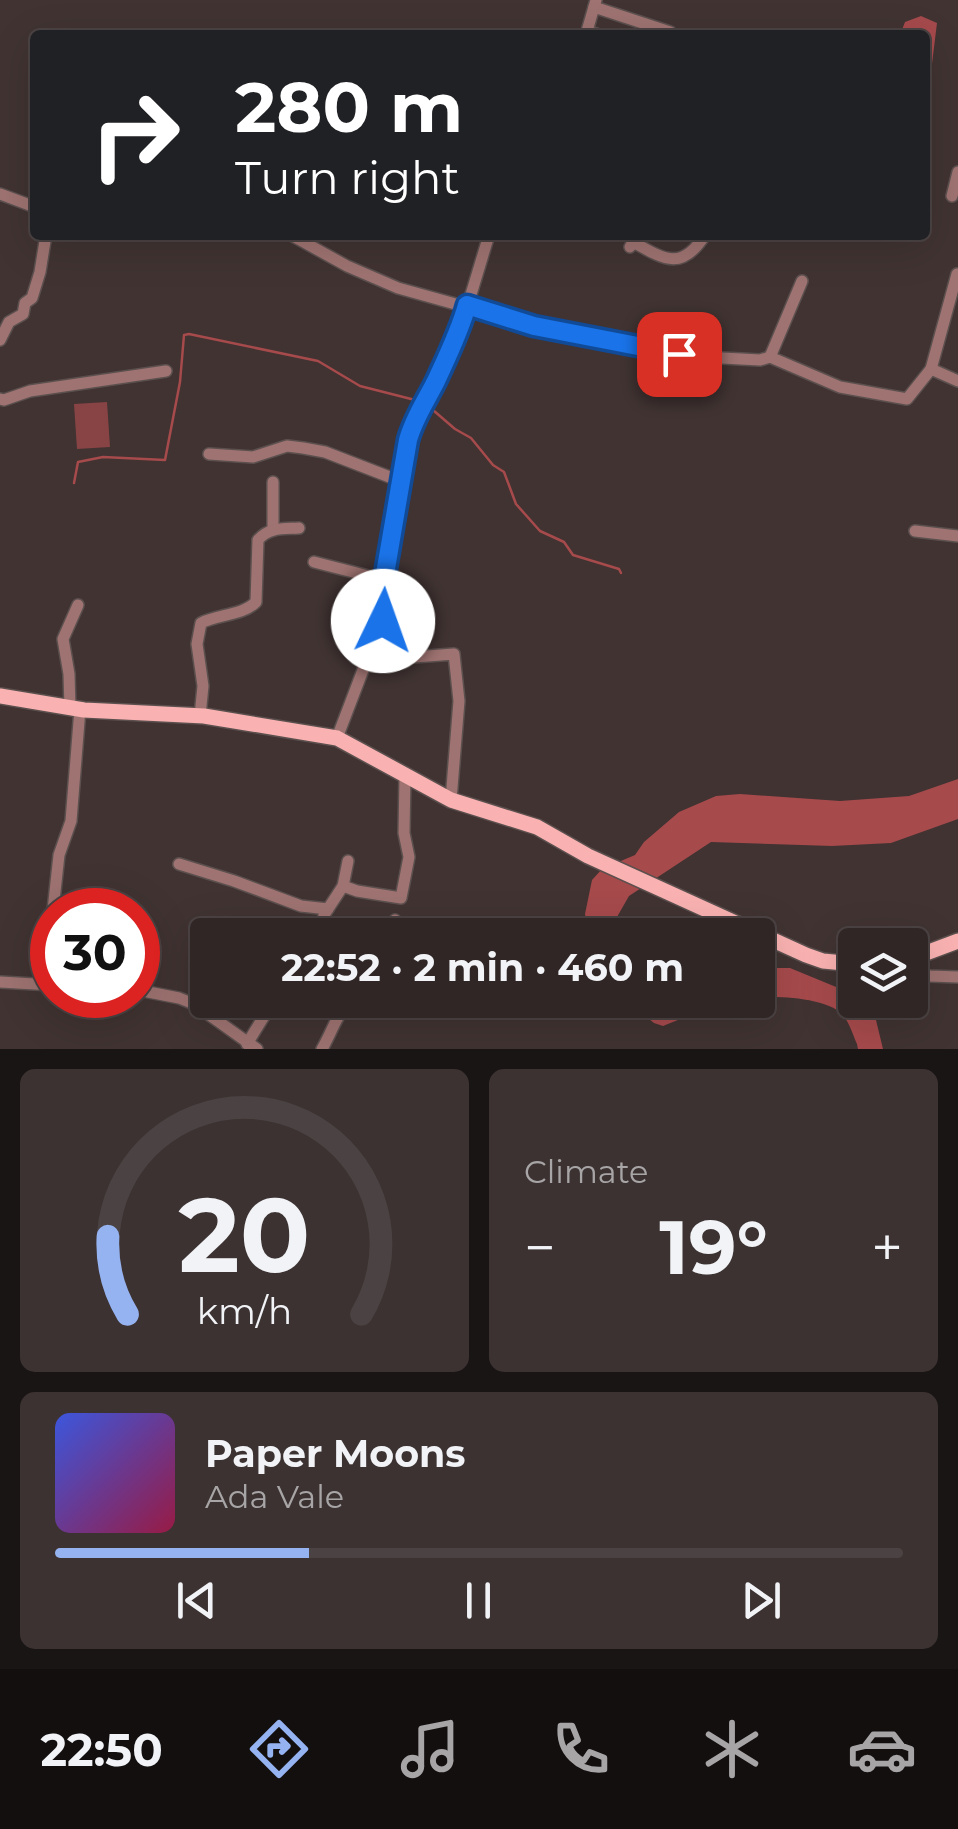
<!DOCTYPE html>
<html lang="en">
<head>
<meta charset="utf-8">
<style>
  :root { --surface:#302626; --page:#3c3232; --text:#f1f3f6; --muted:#a8a5a7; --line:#4b4343; --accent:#95b2f1 }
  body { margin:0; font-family:Montserrat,sans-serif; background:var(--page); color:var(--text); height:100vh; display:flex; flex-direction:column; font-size:38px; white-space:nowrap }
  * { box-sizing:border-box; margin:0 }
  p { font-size:32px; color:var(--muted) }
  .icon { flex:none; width:55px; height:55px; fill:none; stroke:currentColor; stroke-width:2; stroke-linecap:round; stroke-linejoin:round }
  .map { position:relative; height:1049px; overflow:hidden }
  .panel { display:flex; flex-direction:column; gap:20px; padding:20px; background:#1a1515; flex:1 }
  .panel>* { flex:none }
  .guide { position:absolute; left:30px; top:30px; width:900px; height:210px; border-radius:10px; box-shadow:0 10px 40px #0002,0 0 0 2px var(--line); background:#202124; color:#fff; overflow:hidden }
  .controls { position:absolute; left:838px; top:928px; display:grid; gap:20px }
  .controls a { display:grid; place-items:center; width:90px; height:90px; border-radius:10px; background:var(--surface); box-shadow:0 10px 40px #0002,0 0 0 2px var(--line); font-size:50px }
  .speed { position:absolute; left:30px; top:888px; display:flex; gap:20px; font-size:50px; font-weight:700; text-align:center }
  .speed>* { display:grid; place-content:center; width:130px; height:130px; border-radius:50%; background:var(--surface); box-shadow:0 10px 40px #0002,0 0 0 2px var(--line); line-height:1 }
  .speed .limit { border:15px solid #d22; background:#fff; color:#111 }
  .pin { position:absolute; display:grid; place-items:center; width:85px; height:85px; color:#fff; margin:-42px; border-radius:20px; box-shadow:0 5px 15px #0006 }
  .me { position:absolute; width:110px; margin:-55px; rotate:3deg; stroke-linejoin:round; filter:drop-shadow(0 0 8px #0008) }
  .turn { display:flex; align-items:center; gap:35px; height:210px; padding:0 40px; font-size:45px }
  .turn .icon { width:130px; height:130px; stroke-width:2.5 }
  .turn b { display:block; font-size:70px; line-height:85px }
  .big { font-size:75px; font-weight:700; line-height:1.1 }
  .panel .card { flex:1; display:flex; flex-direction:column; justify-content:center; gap:15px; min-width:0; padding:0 35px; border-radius:15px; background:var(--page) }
  .panel .dial { align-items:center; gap:0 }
  .dial svg { height:260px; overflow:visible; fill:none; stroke:var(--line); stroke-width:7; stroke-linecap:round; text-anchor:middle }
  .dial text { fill:var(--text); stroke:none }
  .song { display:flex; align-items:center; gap:30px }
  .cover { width:120px; height:120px; border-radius:15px; background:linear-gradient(135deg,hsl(230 70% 55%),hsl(340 70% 35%)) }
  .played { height:10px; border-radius:5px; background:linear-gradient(90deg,var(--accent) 30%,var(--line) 30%) }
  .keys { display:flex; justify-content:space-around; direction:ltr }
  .heat { display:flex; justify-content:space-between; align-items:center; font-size:55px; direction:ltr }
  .panel .tiles { flex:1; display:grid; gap:20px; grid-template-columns:1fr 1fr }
  .card:last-child { grid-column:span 2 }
  .trip { position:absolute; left:190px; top:918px; width:585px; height:100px; border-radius:10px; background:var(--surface); box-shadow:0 10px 40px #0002,0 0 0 2px var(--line); font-weight:700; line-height:100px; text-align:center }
  .tab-bar { display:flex; height:160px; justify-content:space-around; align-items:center; background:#130f0f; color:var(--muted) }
  .tab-bar .icon { width:70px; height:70px }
  .tab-bar .selected { color:var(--accent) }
  .tab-bar b { font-size:45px; color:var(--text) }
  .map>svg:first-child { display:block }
  .green { fill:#884344 }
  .water { fill:#a64a4c }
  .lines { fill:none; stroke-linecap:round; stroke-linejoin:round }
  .stream { stroke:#a64a4c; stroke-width:2.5 }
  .minor-casing { stroke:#5c504f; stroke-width:14 }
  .major-casing { stroke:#5c504f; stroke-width:18 }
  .minor { stroke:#9e7371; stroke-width:11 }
  .major { stroke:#f9b2b1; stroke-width:15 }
  .route-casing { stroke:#114b97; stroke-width:25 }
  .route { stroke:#1a73e8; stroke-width:18 }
</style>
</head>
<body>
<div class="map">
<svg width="958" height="1049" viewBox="0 0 958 1049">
  <rect width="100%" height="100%" fill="#403332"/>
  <polygon class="green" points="107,402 110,447 77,449 74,404"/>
  <g class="water">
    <polygon points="921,16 937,23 931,72 925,71 925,35 900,35 905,22"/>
    <polygon points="958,779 958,819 891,843 832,846 711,842 629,896 617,917 617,935 589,935 585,914 592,880 602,869 635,855 644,842 679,812 716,796 740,794 840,801 909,796"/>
    <path d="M758 968H790L841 989 876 1020 883 1049H858L857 1044C853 1035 849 1022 843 1015 828 998 779 996 758 997Z"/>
    <polygon points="626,1000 740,1000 710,1007 663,1026 654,1023"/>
  </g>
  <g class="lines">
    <g class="stream">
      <polyline points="426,404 455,429 471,438 493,465 504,472 516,504 540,531 564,542 573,555 619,569 621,573"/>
      <polyline points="74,483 78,462 103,457 165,460 180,382 184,335 189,334 318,361 360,386 419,401"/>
    </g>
    <g class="minor-casing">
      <g id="minor">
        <polyline points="596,0 594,7 670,32 669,35"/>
        <polyline points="594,7 587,31 596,34"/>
        <polyline points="0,194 35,207"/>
        <polyline points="952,196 958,172"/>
        <polyline points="291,235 347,266 398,288 534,326 703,357 760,360 770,357 840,387 907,399 931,369 958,381"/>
        <path d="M630 247 633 242C665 260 682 271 705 235"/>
        <polyline points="0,340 9,322 23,314 25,303 32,298 40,272 46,235"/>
        <polyline points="770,357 802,281"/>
        <polyline points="931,369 957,274"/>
        <polyline points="0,399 4,400 30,391 166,371"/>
        <polyline points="209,454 253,457 287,446 303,448 325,452 400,481"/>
        <polyline points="273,530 273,482"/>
        <polyline points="915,531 958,536"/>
        <polyline points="314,562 384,580"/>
        <polyline points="401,658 454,654 459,701 451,800"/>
        <polyline points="70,708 69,674 63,639 78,605"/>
        <path d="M200 716 203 686 197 644 201 623C218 614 242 616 256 602L258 540C269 527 283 529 299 528"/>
        <polyline points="337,738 392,594 384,580 405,450 413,419 436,380 463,321 489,235"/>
        <polyline points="179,864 234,881 301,906 328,909"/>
        <polyline points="343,886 357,891 401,898 409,857 404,833 405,775"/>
        <polyline points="53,910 59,855 71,821 80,709"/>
        <polyline points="106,910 107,905"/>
        <polyline points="395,920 396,935"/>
        <polyline points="320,935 324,930 324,915 343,886 348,861"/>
        <polyline points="910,971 930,976 958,977"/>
        <polyline points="0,982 52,985"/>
        <polyline points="138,990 179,998 194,1004 257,1049"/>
        <polyline points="247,1044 274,1000"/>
        <path d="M322 1049C332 1032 336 1015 351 1000"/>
      </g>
    </g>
    <g class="major-casing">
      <g id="major">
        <polyline points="0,696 84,710 204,716 337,738 451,800 537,827 588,856 806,955 823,961 855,964"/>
        <polyline points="910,959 958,941"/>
      </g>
    </g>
    <use href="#minor" class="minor"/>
    <use href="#major" class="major"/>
  </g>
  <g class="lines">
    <g class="route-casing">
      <path id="route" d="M383 621 392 594 384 580 408 440C414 418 426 401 436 381 447 357 460 331 467 305L534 326 679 354"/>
    </g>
    <use href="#route" class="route"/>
  </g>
</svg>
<div class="controls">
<a><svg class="icon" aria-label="layers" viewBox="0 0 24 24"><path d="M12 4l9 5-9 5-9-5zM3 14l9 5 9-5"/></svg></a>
</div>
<div class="speed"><div class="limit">30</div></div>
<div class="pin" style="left:679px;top:354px;background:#d93025"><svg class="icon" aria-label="arrive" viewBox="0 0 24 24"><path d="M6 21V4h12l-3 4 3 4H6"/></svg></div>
<svg class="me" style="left:383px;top:621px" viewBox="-20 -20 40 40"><circle r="19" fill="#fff"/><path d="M0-13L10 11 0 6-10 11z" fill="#1a73e8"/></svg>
<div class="trip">22:52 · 2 min · 460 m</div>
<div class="guide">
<div class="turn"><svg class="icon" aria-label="right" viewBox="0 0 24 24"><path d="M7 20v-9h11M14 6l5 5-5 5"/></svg><div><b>280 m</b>Turn right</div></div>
</div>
</div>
<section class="panel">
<div class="tiles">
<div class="card dial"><svg viewBox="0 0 100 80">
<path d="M14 69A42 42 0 1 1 86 69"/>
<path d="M14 69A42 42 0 0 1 8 45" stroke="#95b2f1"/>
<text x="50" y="56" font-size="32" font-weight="700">20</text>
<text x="50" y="72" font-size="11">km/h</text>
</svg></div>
<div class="card"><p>Climate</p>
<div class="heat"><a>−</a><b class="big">19°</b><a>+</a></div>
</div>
<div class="card">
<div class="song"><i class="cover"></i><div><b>Paper Moons</b><p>Ada Vale</p></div></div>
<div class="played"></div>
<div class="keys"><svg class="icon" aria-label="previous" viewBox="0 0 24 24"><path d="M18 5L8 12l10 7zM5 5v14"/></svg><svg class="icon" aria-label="pause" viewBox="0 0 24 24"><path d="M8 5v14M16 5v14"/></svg><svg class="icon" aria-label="next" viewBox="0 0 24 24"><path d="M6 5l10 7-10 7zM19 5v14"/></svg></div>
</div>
</div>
</section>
<nav class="tab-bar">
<b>22:50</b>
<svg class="icon selected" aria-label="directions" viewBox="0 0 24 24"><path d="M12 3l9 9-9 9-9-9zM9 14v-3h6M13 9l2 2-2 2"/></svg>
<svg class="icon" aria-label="music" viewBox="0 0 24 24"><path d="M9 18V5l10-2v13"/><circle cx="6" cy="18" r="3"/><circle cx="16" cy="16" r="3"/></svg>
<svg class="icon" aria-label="phone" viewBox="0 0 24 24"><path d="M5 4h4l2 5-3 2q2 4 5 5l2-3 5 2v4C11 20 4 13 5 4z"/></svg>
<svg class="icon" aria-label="climate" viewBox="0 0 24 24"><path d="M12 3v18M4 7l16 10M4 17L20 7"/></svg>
<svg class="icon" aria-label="car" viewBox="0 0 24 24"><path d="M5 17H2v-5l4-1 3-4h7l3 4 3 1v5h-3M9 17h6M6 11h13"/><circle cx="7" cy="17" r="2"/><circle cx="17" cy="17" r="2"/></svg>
</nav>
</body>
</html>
